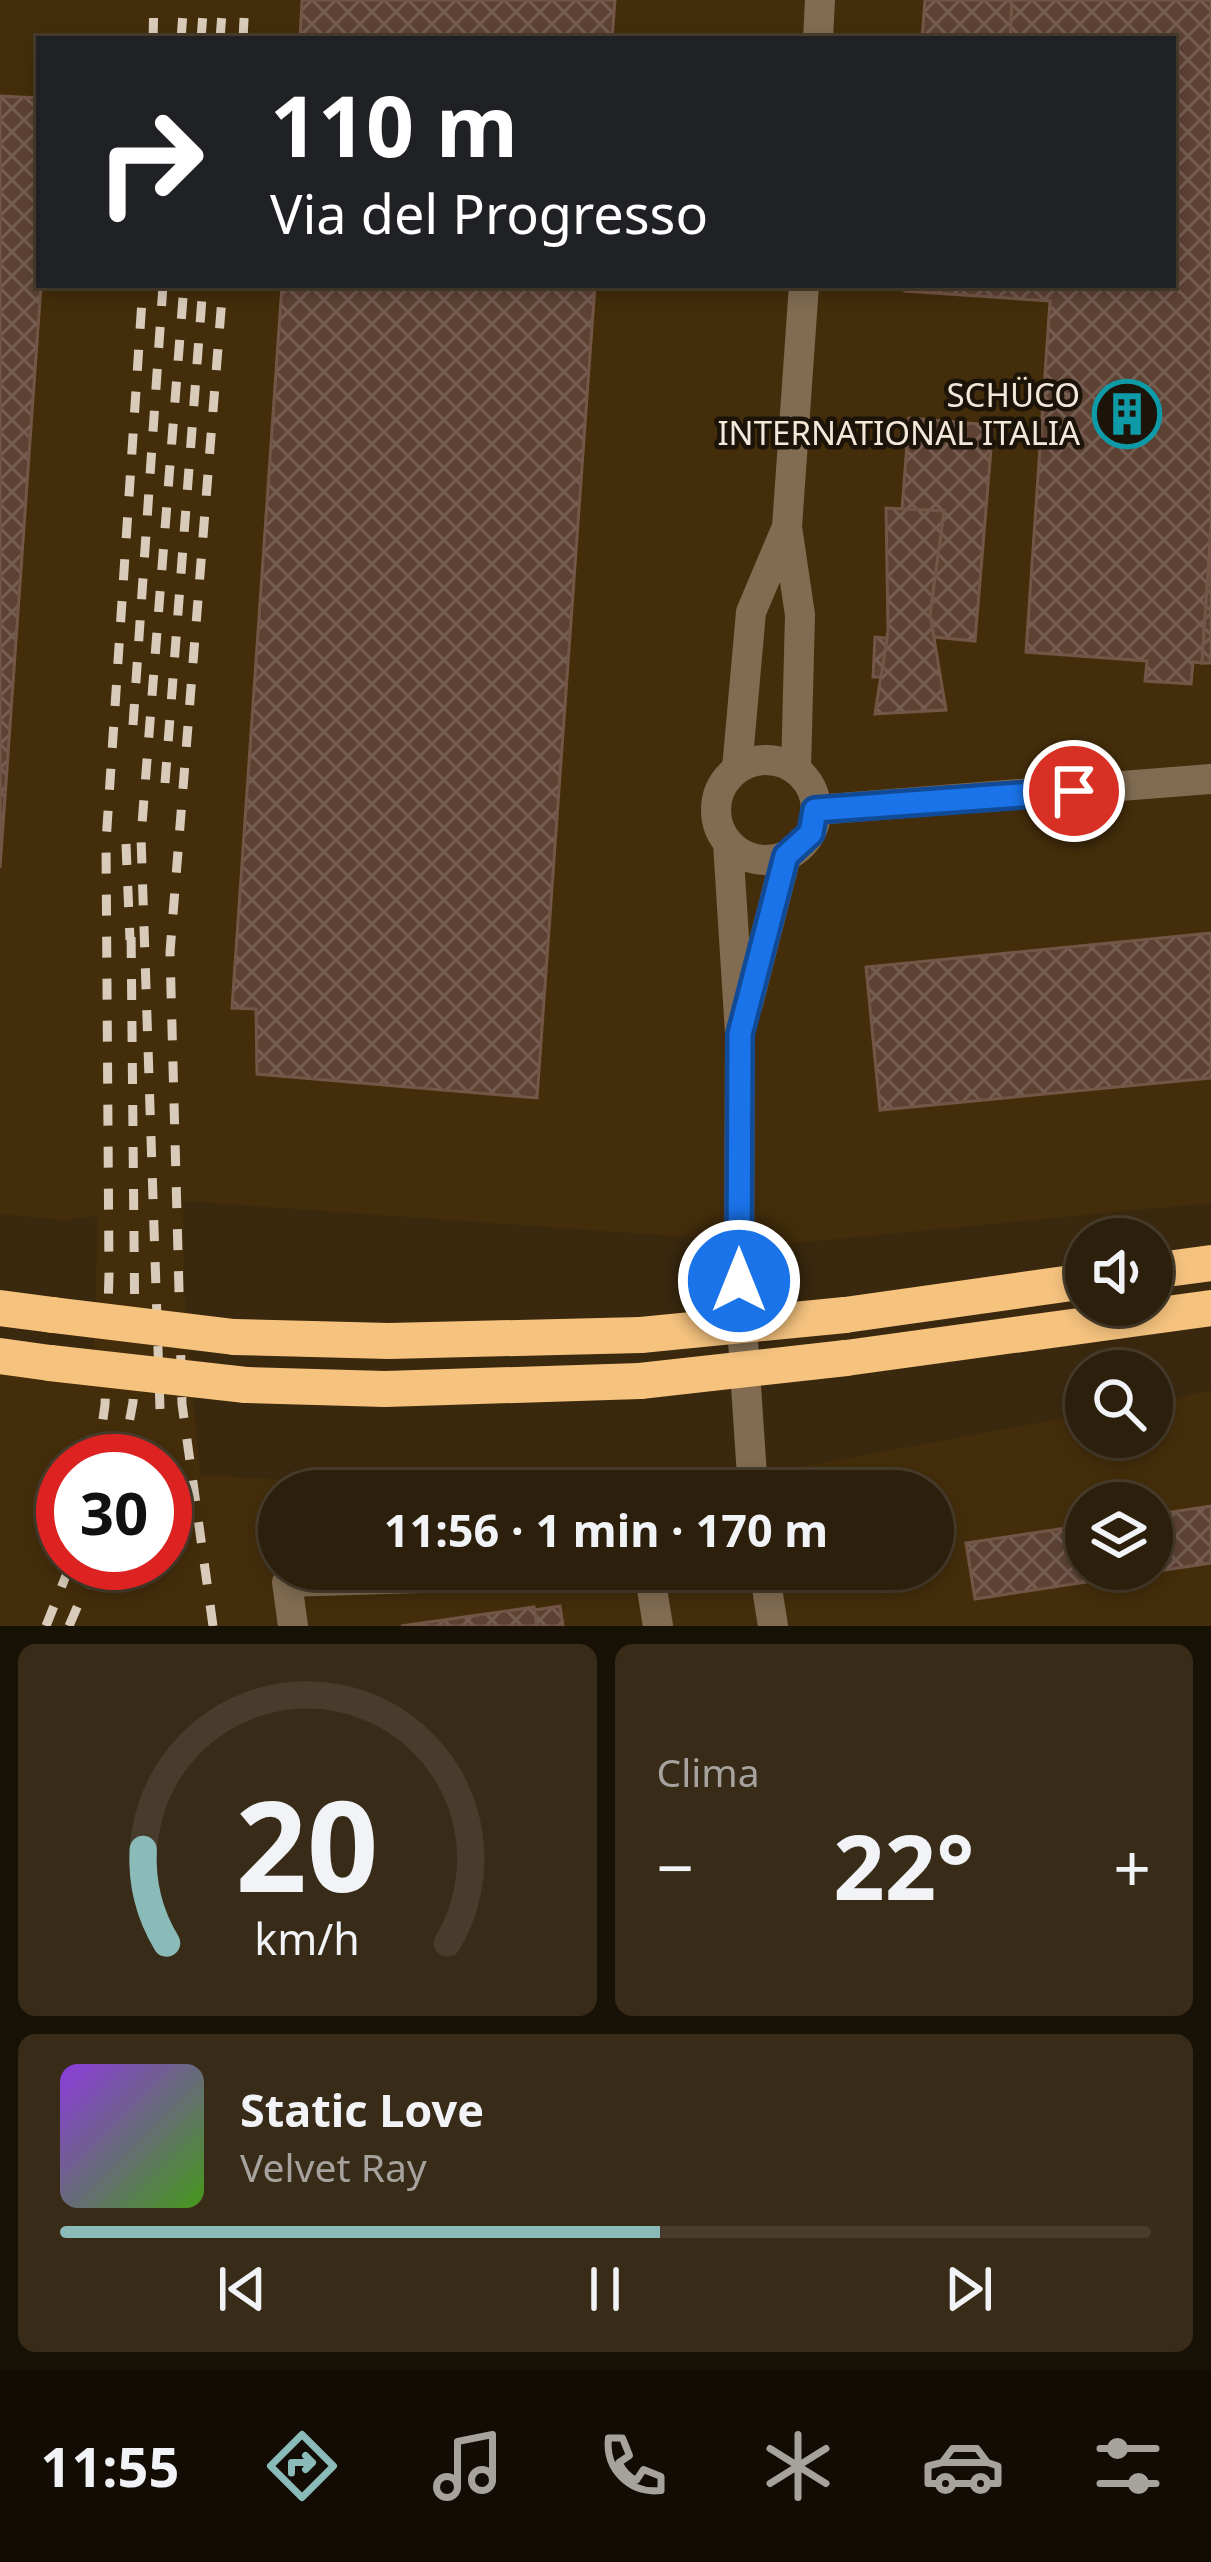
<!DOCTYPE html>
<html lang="it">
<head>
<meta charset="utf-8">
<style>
  :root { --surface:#2c1f0b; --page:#382c19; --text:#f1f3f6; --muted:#a6a29d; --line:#483d2c; --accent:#8bbbb9 }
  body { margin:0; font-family:"Noto Sans",sans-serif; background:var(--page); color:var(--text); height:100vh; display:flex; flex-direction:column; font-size:45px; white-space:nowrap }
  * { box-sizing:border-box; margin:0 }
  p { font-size:39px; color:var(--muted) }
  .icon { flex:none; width:66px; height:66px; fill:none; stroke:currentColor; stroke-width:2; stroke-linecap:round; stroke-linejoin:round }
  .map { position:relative; height:1626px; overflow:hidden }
  .side { display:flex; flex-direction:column; gap:18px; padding:18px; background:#181106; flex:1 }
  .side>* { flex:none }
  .banner { position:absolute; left:36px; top:36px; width:1140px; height:252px; border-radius:0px; box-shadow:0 6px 18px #0003,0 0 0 3px var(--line); background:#202124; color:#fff; overflow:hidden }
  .fabs { position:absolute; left:1065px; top:1218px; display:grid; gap:24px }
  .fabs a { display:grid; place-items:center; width:108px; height:108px; border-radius:50%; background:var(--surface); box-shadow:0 6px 18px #0003,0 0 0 3px var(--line); font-size:60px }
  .speed { position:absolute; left:36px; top:1434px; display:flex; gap:24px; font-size:60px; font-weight:700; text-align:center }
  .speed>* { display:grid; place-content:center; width:156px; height:156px; border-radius:50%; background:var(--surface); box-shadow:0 6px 18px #0003,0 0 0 3px var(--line); line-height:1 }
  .speed .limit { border:18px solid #d22; background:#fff; color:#111 }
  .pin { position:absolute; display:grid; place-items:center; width:102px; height:102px; color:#fff; margin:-51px; border:6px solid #fff; border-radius:50%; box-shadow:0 3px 12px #0007 }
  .me { position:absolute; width:132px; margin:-66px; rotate:0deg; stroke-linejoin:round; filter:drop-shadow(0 0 9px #0008) }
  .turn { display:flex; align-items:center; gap:42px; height:252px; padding:0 36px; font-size:54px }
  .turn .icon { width:156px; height:156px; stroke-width:2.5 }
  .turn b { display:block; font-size:84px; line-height:102px }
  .big { font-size:90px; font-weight:700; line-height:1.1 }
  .side .card { flex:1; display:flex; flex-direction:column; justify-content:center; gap:18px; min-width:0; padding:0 42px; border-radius:18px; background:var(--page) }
  .side .dial { align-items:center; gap:0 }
  .dial svg { height:312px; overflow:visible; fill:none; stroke:var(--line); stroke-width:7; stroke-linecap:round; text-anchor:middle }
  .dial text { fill:var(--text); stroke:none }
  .song { display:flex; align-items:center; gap:36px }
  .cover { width:144px; height:144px; border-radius:18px; background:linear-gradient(135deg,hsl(270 70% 55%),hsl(100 70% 35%)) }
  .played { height:12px; border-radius:6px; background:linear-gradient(90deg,var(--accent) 55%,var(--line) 55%) }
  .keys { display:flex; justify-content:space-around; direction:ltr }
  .heat { display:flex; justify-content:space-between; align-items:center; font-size:66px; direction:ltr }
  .side .tiles { flex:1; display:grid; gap:18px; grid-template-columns:1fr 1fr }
  .card:last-child { grid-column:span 2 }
  .trip { position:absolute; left:258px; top:1470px; width:696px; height:120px; border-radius:60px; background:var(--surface); box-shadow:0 6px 18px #0003,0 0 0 3px var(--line); font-weight:700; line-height:120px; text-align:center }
  .tabs { display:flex; height:192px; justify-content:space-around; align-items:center; background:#120c04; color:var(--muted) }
  .tabs .icon { width:84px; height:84px }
  .tabs .selected { color:var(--accent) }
  .tabs b { font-size:54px; color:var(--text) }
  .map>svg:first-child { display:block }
  .built { fill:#432d0b; fill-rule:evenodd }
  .building { fill:url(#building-cross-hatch); stroke:#745646; stroke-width:3 }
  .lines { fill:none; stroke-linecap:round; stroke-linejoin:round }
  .minor { stroke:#816c52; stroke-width:30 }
  .highway { stroke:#f6c37f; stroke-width:36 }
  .rail { stroke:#d8cbba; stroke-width:9; stroke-dasharray:21 21; stroke-linecap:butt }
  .highway-bridge { stroke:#f6c37f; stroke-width:36 }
  .route-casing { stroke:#114b97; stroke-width:30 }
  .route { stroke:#1a73e8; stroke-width:21 }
  .labels { text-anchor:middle; stroke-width:9; stroke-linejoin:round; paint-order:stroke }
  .poi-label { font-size:33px; fill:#f4e8d9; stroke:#1c1309; text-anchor:end }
</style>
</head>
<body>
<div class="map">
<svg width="1211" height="1626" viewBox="0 0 1211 1626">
  <defs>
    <pattern id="building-cross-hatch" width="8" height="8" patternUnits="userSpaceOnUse" patternTransform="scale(3)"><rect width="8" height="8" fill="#5d4234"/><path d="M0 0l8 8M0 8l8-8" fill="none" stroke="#755d51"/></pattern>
  </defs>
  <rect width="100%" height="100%" fill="#3b290f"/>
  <path class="built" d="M0 0H1211V1203L786 1244 183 1201 184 1289 200 1475 480 1491H279V1569H933V1491H602L691 1487 1086 1414V1437H1152V1402L1211 1391V1626H0V1362L93 1371 98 1216 63 1220 0 1214ZM39 39H1173V285H39ZM63 1461H165V1563H63ZM1086 1503H1152V1569H1086Z"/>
  <g class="building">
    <polygon points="302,0 615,0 612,39 300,39"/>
    <polygon points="925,0 1012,0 1010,39 922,39"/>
    <polygon points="1012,0 1211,0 1211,527 1202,663 1193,662 1191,684 1145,681 1147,661 1026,652 1050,301 905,291 905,285 1173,285 1173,39 1010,39"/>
    <polygon points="0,96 39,98 41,285 0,868"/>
    <polygon points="282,285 595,285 537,1098 257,1074 256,1009 232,1008"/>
    <polygon points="909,418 993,425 975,641 934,637 930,614 944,511 902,509"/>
    <polygon points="886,508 944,511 930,614 946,710 875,714 888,630"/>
    <polygon points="1211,527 1211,663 1202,663"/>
    <polygon points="875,637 887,638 881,677 873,677"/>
    <polygon points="1211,933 1211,1078 880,1110 866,967"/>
    <polygon points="1211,1506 1211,1563 975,1599 966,1543 1086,1525 1086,1569 1152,1569 1152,1515"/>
    <polygon points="560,1606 563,1626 537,1626 534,1610"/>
    <polygon points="534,1607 537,1626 401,1626"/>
  </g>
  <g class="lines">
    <g class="minor">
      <polyline points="818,39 820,0"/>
      <circle cx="766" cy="810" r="50"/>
      <polyline points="737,769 751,612 787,527"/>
      <polyline points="796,770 800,615 787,527 804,285"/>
      <polyline points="815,810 1211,779"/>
      <polyline points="728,843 740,1033 739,1281 753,1491"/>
      <polyline points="748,1004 786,856"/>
      <polyline points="764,1569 773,1626"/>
      <polyline points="293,1626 287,1582 649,1571 658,1626"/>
    </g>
    <g class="highway">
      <polyline points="1152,1271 1211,1263"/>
      <polyline points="0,1308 53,1315"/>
      <polyline points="845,1315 1086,1281"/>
      <polyline points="234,1337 389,1341 641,1335"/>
      <polyline points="0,1356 50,1363"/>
      <polyline points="846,1358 1211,1308"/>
      <polyline points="246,1385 385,1389 640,1381"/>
    </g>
    <g class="rail">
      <polyline points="153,39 154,0"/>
      <polyline points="181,39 184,0"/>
      <polyline points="201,39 204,0"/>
      <polyline points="220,39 223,0"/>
      <polyline points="243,39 245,0"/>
      <polyline points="133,725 163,285"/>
      <polyline points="165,783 203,285"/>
      <polyline points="126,844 130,940"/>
      <polyline points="160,1409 141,837 184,285"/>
      <polyline points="97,1461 105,1405 109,1275 106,842 143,285"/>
      <polyline points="122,1461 133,1402 135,1342 131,926"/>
      <polyline points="46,1626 71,1563"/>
      <polyline points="69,1626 96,1563"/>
      <polyline points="213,1626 182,1404 170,952 223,285"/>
    </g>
    <g class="highway-bridge">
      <polyline points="53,1315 234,1337"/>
      <polyline points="641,1335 845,1315"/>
      <polyline points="50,1363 246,1385"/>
      <polyline points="640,1381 846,1358"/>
    </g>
  </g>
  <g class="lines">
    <g class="route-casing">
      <polyline id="route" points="739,1281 740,1034 786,856 811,833 815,810 1074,791"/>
    </g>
    <use href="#route" class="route"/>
  </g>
  <defs>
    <g id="building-ring" transform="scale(3.45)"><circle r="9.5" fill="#1c1309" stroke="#0f9aa8" stroke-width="1.5"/><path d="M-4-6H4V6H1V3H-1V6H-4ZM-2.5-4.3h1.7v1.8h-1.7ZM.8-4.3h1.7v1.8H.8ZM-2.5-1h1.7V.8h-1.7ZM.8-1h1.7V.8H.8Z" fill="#0f9aa8"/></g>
  </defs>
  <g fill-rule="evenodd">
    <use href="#building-ring" x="1127" y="414"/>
  </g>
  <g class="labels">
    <g class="poi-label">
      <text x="1080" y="407">SCHÜCO<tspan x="1080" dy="38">INTERNATIONAL ITALIA</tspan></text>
    </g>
  </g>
</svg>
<div class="fabs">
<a><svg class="icon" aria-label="sound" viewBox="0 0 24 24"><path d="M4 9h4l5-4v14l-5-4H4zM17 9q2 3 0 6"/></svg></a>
<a><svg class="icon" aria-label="search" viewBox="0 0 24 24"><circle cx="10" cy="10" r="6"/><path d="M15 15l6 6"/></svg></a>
<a><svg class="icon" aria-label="layers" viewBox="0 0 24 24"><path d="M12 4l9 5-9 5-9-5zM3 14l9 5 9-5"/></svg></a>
</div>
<div class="speed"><div class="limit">30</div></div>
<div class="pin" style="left:1074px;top:791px;background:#d93025"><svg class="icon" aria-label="arrive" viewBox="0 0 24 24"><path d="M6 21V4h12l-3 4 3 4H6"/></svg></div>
<svg class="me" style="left:739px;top:1281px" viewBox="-20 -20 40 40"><circle r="17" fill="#1a73e8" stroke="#fff" stroke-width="3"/><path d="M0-11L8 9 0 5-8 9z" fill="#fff"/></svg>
<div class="trip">11:56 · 1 min · 170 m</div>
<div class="banner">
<div class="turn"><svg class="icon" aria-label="right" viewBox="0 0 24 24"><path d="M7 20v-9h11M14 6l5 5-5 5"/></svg><div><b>110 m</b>Via del Progresso</div></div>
</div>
</div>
<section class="side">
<div class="tiles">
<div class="card dial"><svg viewBox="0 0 100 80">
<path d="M14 69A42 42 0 1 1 86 69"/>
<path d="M14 69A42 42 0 0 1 8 45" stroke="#8bbbb9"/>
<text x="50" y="56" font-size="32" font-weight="700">20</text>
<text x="50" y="72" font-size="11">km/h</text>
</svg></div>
<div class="card"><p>Clima</p>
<div class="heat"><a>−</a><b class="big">22°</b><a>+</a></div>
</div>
<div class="card">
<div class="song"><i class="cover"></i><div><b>Static Love</b><p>Velvet Ray</p></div></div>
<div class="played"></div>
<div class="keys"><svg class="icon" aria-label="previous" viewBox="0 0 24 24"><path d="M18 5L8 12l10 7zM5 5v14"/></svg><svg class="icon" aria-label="pause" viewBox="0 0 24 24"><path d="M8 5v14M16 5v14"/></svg><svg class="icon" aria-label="next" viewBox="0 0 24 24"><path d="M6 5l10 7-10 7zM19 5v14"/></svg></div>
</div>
</div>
</section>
<nav class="tabs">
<b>11:55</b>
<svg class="icon selected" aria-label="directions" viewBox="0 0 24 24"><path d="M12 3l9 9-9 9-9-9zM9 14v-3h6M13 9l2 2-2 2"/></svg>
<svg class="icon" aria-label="music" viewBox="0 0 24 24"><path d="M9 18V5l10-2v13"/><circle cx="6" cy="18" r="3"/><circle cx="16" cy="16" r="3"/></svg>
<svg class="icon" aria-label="phone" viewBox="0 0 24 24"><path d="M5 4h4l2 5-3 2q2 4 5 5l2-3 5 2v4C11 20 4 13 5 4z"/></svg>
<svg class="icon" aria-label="climate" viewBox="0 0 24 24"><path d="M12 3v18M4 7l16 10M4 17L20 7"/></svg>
<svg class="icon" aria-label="car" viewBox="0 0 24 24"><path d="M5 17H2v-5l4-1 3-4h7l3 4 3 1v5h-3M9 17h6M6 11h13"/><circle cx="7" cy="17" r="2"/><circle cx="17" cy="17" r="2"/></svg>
<svg class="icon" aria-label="filters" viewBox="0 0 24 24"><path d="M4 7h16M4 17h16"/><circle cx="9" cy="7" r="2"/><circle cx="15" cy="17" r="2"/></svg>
</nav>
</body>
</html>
